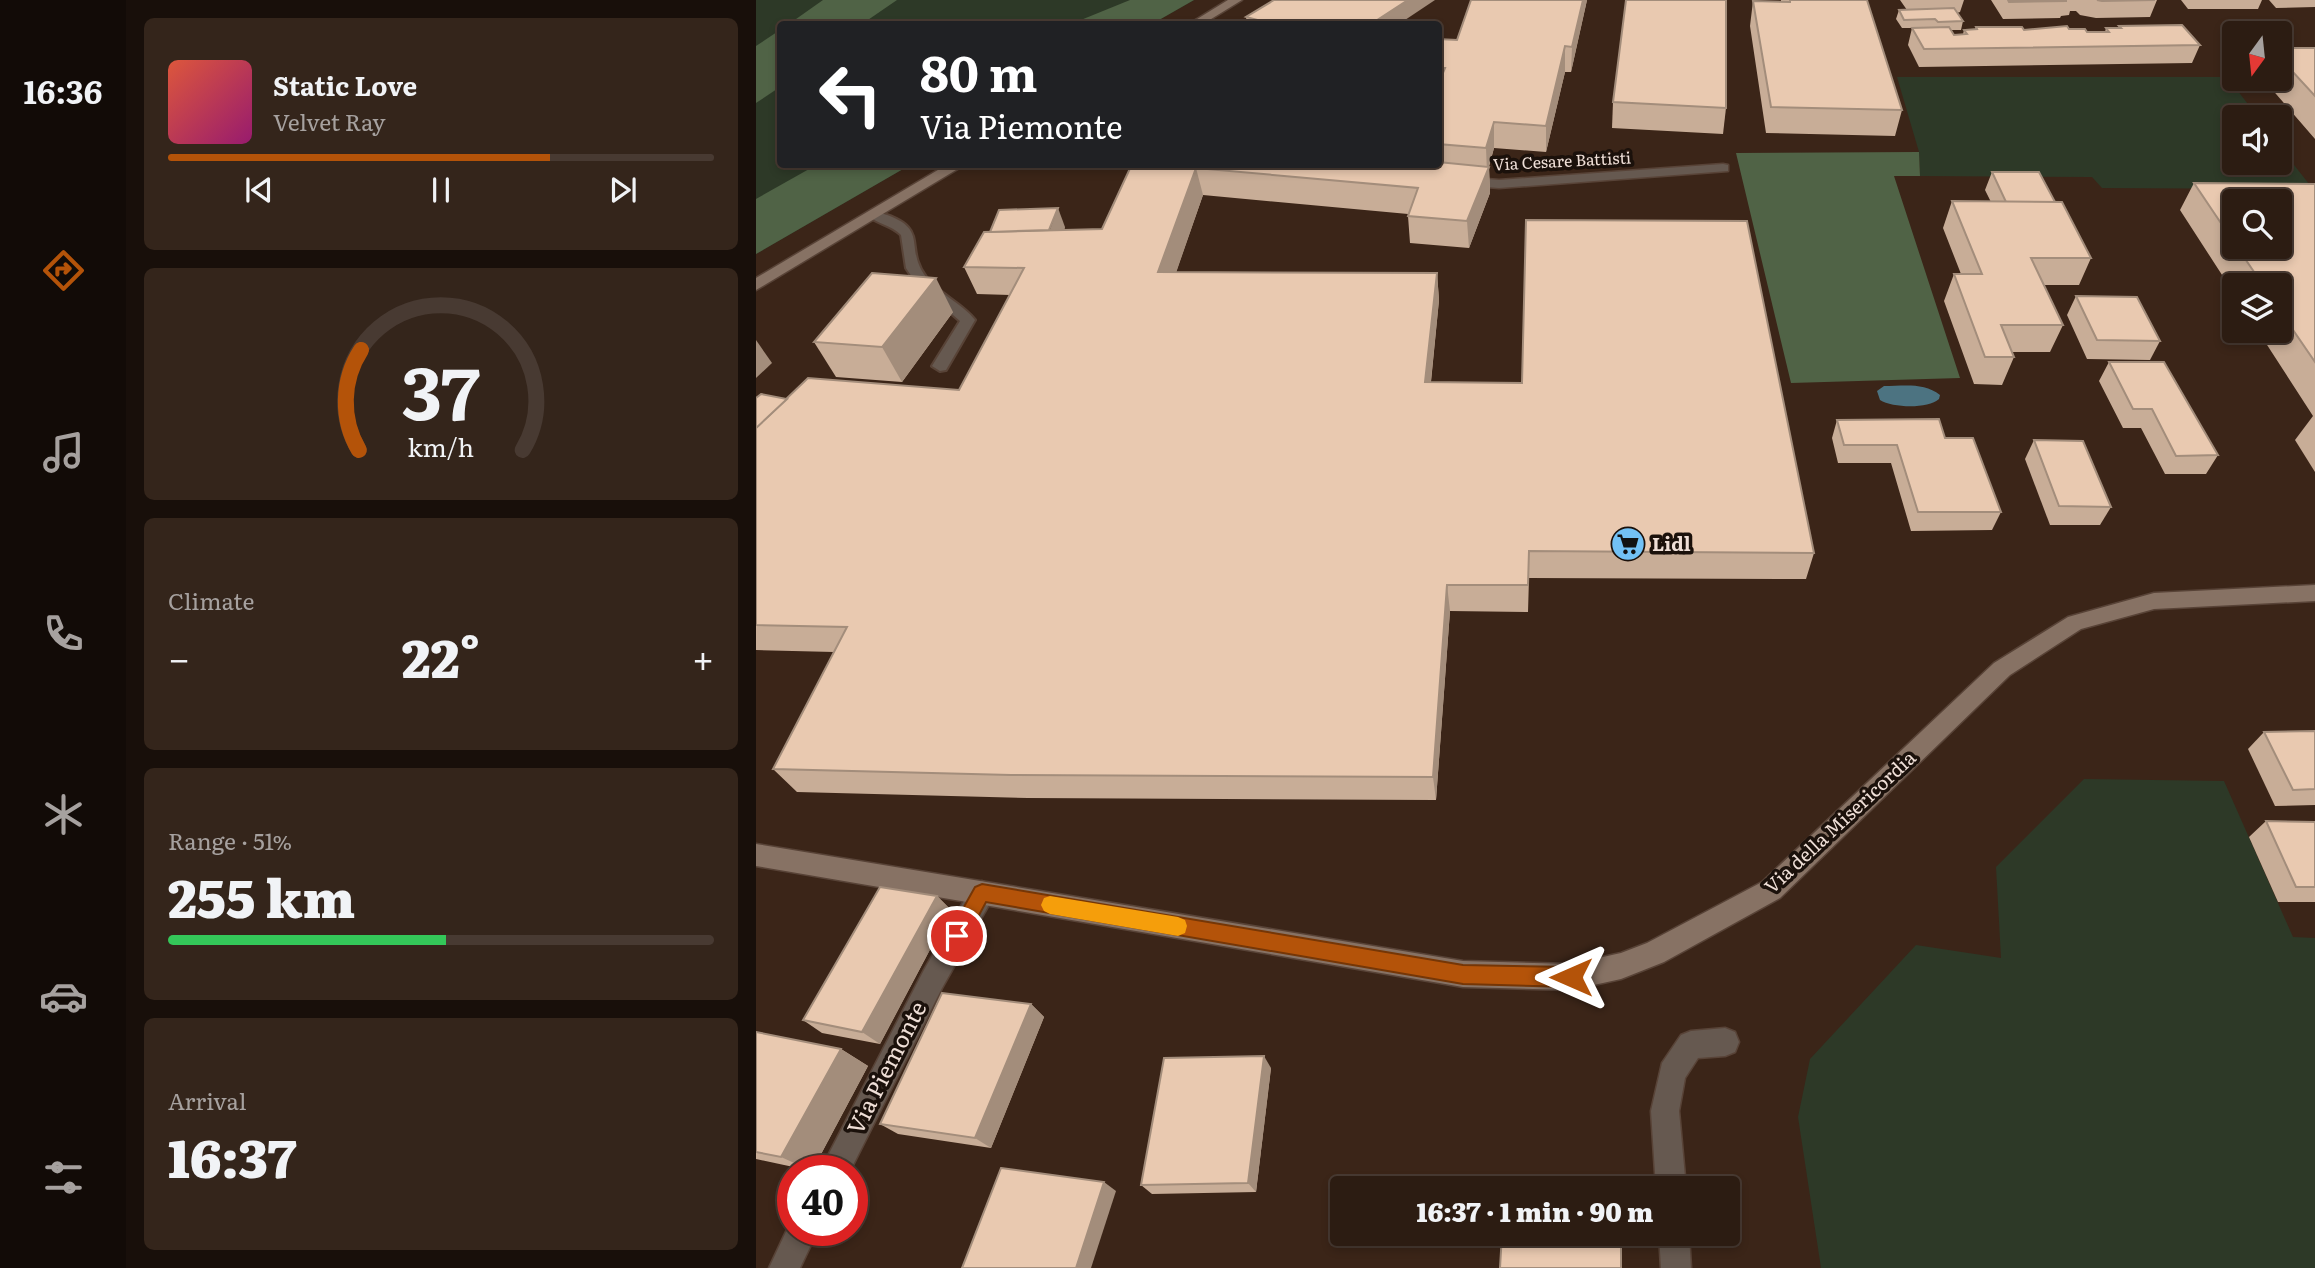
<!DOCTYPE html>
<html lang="en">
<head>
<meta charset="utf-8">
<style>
  :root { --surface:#2c1c12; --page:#34251b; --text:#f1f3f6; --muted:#a6a19f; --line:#483a32; --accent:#b45309 }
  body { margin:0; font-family:Literata,serif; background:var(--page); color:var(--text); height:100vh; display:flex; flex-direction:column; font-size:26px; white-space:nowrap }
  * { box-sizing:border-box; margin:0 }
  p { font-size:23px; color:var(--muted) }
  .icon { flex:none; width:38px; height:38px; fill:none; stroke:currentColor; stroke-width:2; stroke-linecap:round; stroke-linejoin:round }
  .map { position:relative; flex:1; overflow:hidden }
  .panel { display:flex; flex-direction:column; gap:18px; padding:18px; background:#180f0a; width:630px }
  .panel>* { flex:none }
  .top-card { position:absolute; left:21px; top:21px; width:665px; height:147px; border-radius:7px; box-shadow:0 4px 10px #0003,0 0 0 2px var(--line); background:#202124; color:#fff; overflow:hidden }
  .needle { width:46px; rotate:195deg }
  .tools { position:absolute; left:1466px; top:21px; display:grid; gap:14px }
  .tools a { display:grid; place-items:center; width:70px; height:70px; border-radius:7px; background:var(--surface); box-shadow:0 4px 10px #0003,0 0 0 2px var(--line); font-size:35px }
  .speed { position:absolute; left:21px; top:1155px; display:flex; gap:14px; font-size:35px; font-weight:700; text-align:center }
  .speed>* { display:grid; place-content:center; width:91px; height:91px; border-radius:50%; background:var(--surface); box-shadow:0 4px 10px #0003,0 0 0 2px var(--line); line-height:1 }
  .speed .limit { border:10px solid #d22; background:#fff; color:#111 }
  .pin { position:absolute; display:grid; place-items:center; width:60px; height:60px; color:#fff; margin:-30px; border:4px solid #fff; border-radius:50%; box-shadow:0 2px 7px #0007 }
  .me { position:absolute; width:77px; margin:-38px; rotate:270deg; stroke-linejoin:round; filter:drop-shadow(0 0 5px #0008) }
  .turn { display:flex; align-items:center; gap:24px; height:147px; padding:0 28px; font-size:32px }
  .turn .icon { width:91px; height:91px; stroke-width:2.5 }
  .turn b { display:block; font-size:49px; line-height:60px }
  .big { font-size:52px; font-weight:800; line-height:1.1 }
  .panel .widget { flex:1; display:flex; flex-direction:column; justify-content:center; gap:10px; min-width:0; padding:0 24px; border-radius:10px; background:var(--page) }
  .panel .dial { align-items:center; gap:0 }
  .dial svg { height:182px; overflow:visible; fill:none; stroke:var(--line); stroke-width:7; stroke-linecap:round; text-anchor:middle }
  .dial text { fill:var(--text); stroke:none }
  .song { display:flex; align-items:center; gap:21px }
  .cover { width:84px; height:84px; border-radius:10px; background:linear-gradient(135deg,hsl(10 70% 55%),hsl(320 70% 35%)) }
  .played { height:7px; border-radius:4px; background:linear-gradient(90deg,var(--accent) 70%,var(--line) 70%) }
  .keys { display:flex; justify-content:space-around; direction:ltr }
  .heat { display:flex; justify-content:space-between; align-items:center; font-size:38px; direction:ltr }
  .charge { height:10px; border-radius:5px; background:linear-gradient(90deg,#34c759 51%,var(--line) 0) }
  .trip { position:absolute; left:574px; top:1176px; width:410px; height:70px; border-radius:7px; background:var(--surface); box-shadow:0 4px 10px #0003,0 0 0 2px var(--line); font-weight:800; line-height:70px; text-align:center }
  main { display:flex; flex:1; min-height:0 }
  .tabs { display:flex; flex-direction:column; width:126px; justify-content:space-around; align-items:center; background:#120b07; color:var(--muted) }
  .tabs .icon { width:49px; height:49px }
  .tabs .current { color:var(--accent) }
  .tabs b { font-size:32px; color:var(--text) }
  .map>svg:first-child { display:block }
  .green { fill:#2d3927 }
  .forest { fill:#506346 }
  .water { fill:#4c7381 }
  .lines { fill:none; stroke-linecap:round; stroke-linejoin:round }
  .lane-casing { stroke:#584337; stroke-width:4 }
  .street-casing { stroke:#584337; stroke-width:3 }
  .secondary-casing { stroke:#584337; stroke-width:3 }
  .lane { fill:#665950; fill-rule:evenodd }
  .street { fill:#665950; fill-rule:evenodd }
  .secondary { fill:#877264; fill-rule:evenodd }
  .wall { fill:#c8ad97; fill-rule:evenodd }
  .shaded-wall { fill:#a38d7b }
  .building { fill:#e9c9b0; stroke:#a38d7b; stroke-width:2 }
  .route { fill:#b45309; stroke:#753606; stroke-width:2 }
  .slow { fill:#f59e0b }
  .labels { text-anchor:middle; stroke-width:7; stroke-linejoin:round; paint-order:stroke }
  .far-street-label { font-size:16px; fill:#efdfd7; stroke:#1b110b }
  .poi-label { font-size:19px; font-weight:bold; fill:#efdfd7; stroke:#1b110b; text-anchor:start }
  .street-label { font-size:19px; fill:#efdfd7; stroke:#1b110b }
  .near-street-label { font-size:23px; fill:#efdfd7; stroke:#1b110b }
</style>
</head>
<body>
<main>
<nav class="tabs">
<b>16:36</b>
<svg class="icon current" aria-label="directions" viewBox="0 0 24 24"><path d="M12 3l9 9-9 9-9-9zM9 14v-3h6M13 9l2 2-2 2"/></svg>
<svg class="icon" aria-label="music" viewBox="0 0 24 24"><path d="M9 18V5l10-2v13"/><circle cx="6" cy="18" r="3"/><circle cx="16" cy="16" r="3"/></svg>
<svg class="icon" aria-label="phone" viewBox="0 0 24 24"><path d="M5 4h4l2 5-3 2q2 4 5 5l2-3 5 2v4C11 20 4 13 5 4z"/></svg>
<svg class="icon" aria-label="climate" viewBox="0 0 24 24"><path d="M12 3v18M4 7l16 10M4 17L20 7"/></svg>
<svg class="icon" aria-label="car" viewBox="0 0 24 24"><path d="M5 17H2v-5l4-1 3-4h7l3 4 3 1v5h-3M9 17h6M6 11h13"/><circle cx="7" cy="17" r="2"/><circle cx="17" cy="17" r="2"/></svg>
<svg class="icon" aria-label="filters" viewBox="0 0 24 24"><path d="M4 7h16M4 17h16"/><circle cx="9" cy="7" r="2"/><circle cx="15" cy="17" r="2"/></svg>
</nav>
<section class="panel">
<div class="widget">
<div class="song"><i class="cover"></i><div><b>Static Love</b><p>Velvet Ray</p></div></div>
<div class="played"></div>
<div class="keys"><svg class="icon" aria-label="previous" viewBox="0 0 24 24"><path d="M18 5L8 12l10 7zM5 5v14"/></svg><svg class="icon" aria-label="pause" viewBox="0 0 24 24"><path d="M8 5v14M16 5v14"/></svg><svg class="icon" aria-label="next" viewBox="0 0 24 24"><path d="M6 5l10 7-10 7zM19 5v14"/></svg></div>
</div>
<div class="widget dial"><svg viewBox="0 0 100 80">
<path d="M14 69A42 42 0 1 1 86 69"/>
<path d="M14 69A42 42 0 0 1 15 25" stroke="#b45309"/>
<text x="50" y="56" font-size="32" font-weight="700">37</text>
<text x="50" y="72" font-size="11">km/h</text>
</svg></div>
<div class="widget"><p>Climate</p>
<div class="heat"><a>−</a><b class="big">22°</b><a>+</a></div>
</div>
<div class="widget"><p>Range · 51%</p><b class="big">255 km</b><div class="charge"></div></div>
<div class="widget"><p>Arrival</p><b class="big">16:37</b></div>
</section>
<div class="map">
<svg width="1559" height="1268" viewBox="0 0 1559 1268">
  <rect width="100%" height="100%" fill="#3b2518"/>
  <g class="green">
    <polygon points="0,0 438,0 396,24 24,24 24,164 154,165 0,254"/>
    <polygon points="1141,77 1471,77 1502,117 1479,117 1479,163 1524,163 1524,147 1557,189 1346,188 1336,177 1164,176 1163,152"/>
    <polygon points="1328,779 1468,781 1537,937 1559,938 1559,1268 1065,1268 1042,1117 1054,1059 1160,945 1245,958 1240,867"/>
  </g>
  <g class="forest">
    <polygon points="67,0 141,0 106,24 33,24"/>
    <polygon points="374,0 438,0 396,24 315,24"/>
    <polygon points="24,30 24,87 0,103 0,46"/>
    <polygon points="1163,152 1164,176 1138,176 1204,378 1035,383 980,153"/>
    <polygon points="62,164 154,165 0,254 0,199"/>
  </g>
  <path class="water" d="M1128 386C1147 386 1168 382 1184 395L1183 399C1172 409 1137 408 1124 400L1121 391Z"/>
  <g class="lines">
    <g class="lane-casing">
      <path id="lane" d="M118 211C178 227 146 245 170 277 184 295 206 303 219 320L190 370 184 371 176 366 204 321 160 283 150 268 145 235C136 225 121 224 111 215Z"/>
    </g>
    <g class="street-casing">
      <g id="street">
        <polygon points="967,164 972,165 972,171 743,188 706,185 699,181 706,177 743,180"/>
        <polygon points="226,881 235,885 238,893 235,901 186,988 94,1171 64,1171 168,970 217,885"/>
        <polygon points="969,1028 979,1032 983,1042 979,1052 969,1056 942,1058 929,1078 923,1111 930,1188 900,1188 895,1111 906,1063 925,1035 935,1031"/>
        <polygon points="36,1219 37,1230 62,1230 44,1268 13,1268"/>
        <polygon points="903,1234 933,1234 935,1268 905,1268"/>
      </g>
    </g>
    <g class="secondary-casing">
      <g id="secondary">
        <polygon points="472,0 486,0 447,24 433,24"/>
        <polygon points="192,164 210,164 0,290 0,278"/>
        <polygon points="1559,585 1559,601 1398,609 1325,629 1254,675 1024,898 908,962 865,979 815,990 707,987 0,866 0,844 707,961 815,964 865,953 891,943 1006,882 1238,663 1312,617 1398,593"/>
      </g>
    </g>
    <use href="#lane" class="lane"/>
    <use href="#street" class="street"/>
    <use href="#secondary" class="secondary"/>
  </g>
  <g class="wall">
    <polygon points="831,0 815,72 809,72 790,152 738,148 733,167 734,193 713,248 654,243 652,216 652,214 447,195 420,272 681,273 683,300 675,382 1058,553 1050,579 773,578 772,612 694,611 680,800 272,798 41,792 17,769 78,652 0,650 0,398 31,399 203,390 254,295 221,294 208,267 309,227 308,230 346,229 376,164 682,164 682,39 701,40"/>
    <polygon points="1025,0 1111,0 1146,110 1139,136 1010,133 994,26 997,1 1025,2"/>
    <polygon points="1144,0 1208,0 1204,12 1201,13 1207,21 1205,30 1195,30 1198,35 1207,34 1208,30 1219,29 1220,27 1268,30 1313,29 1331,32 1349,32 1350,28 1362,28 1363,26 1444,45 1436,63 1163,67 1152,45 1156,28 1146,28 1140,19 1143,10 1151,10"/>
    <polygon points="1235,0 1401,0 1394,17 1340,18 1324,15 1320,11 1314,11 1313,15 1305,16 1304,18 1247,19"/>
    <polygon points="1425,0 1506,0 1502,9 1432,9"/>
    <polygon points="1513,0 1559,0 1559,7 1520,8"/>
    <polygon points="490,17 643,24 491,24"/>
    <polygon points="1524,48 1559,48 1559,139 1507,79 1524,79"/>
    <polygon points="857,102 970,108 967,134 856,128"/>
    <polygon points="1236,172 1299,202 1335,258 1323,285 1288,285 1307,325 1294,352 1256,352 1258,357 1246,385 1218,384 1188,301 1198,274 1205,274 1187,228 1196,201 1235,202 1229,190"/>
    <path d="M1438 183 1559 184V472L1539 440 1557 416 1502 331H1524V285H1479V295L1424 210ZM1479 201 1524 247H1479Z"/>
    <polygon points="1320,296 1404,341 1394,360 1331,359 1311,315"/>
    <polygon points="197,312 146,382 80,377 58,342"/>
    <polygon points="1353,362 1462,455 1450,474 1409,474 1385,428 1367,428 1343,381"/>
    <polygon points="1081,420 1189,438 1245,512 1236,530 1155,531 1135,463 1082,463 1076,438"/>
    <polygon points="1278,440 1355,507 1344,525 1294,525 1269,459"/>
    <polygon points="1559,731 1559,805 1519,806 1492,749 1508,732"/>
    <polygon points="1510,821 1559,822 1559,902 1522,902 1493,837"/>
    <polygon points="181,896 195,910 124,1044 66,1033 47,1020"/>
    <polygon points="275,1004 288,1017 235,1148 142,1134 124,1124"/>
    <polygon points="0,1032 85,1049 112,1066 56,1171 0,1159"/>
    <polygon points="515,1068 500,1192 396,1194 385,1185"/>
  </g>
  <g class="shaded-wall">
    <polygon points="652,0 679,0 643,24 615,24"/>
    <polygon points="827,0 831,0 815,72 816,47"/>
    <polygon points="809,46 809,72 790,152 790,126"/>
    <polygon points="738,122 738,148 732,169 733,167 734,193 713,248 711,221 731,173 730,148"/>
    <polygon points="440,168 447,195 411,299 402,272"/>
    <polygon points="302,208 309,227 299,253 292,235"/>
    <polygon points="681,273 683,300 672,410 669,382"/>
    <polygon points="180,278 197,312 146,382 126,347"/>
    <polygon points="0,340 16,363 0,378"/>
    <polygon points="691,585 694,611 680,800 677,777"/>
    <polygon points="181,896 195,910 124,1044 106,1032"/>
    <polygon points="275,1004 288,1017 235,1148 219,1138"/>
    <polygon points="85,1049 112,1066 56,1171 25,1157"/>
    <polygon points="508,1056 515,1068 500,1192 492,1183"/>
    <polygon points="348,1182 360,1191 335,1268 320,1268"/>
  </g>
  <g class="building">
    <polygon points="518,0 652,0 615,24 517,24 490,17"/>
    <polygon points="715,0 827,0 816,47 809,46 790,126 738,122 730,148 682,144 682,85 689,68 682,68 682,39 701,40"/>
    <polygon points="870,0 970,0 970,108 857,102"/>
    <polygon points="1034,0 1111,0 1146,110 1015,107 997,1 1034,2"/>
    <polygon points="1252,0 1310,0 1310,1 1253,2"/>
    <polygon points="1341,0 1399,0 1346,1"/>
    <polygon points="1198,8 1207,21 1182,22 1179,19 1148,20 1143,10"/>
    <polygon points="1426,25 1444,45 1168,49 1156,28 1193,27 1198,35 1211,34 1208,30 1221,29 1220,27 1266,27 1268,30 1311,26 1313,29 1329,29 1331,32 1353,32 1350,28 1365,28 1363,26"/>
    <polygon points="1524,48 1559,48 1559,96 1524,58"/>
    <polygon points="682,162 733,167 711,221 652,216 662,188 440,168 402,272 681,273 669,382 766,383 770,220 991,221 1058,553 773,551 772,585 691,585 677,777 255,775 17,769 91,627 0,625 0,428 52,378 203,390 268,268 208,267 228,232 346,229 376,164 682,164"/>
    <polygon points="1236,172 1283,172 1299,202 1250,202"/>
    <polygon points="1438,183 1559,184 1559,362 1524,311 1524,285 1507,285 1481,247 1524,247 1524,201 1479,201 1479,244"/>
    <polygon points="1196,201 1306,202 1335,258 1275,258 1307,325 1245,325 1258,357 1229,357 1198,274 1226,274"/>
    <polygon points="302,208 293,230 234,232 243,210"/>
    <polygon points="116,273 180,278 126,347 58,342"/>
    <polygon points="1320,296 1381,297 1404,341 1341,340"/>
    <polygon points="1353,362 1408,362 1462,455 1420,456 1396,409 1377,409"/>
    <polygon points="5,394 31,399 0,428 0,398"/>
    <polygon points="1183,419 1189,438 1217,438 1245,512 1162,512 1141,445 1088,445 1081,420"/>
    <polygon points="1278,440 1327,441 1355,507 1303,506"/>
    <polygon points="1559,731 1559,789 1537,790 1508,732"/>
    <polygon points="1510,821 1559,822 1559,887 1540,887"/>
    <polygon points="124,887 181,896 106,1032 47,1020"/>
    <polygon points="186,993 275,1004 219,1138 124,1124"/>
    <polygon points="0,1032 85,1049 25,1157 0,1152"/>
    <polygon points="508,1056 492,1183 385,1185 408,1058"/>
    <polygon points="245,1168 348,1182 320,1268 206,1268"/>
    <polygon points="750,1175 865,1182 865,1188 749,1188"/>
    <polygon points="746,1234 865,1234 865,1268 744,1268"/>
  </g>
  <polygon class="route" points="226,884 707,965 815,967 822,970 825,977 822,984 815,987 707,984 230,902 208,943 201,945 195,943 192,936 195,930 219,887"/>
  <polygon class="slow" points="294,896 422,917 429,920 431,926 429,933 422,936 294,914 288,911 285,905 288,898"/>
  <defs>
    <g id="supermarket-disc" transform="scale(1.75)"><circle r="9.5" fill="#72c1f5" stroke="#1b110b"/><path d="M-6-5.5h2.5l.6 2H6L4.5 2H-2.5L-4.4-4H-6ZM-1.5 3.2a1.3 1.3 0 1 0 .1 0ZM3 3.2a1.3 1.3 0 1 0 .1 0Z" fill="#111"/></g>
  </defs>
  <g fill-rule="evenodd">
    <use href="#supermarket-disc" x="872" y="544"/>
  </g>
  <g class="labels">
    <g class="far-street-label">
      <text transform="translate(806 161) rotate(-3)" y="6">Via Cesare Battisti</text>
    </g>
    <g class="poi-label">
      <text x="896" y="551">Lidl</text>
    </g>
    <g class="street-label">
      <text transform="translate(1084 822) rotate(-43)" y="7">Via della Misericordia</text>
    </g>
    <g class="near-street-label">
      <text transform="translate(131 1068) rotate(-63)" y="8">Via Piemonte</text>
    </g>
  </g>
</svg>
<div class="tools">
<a><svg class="needle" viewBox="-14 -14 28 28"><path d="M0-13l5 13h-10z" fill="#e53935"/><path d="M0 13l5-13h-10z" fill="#a6a19f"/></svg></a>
<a><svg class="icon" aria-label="sound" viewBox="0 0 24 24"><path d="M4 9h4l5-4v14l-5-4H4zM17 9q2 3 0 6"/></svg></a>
<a><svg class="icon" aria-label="search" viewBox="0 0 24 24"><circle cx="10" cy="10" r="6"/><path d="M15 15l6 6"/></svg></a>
<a><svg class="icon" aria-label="layers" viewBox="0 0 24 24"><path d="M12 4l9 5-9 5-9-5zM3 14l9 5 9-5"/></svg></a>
</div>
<div class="speed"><div class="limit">40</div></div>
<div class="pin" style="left:201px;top:936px;background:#d93025"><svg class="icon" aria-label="arrive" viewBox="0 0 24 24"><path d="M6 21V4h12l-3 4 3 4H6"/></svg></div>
<svg class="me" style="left:815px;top:977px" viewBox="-20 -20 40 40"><path d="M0-17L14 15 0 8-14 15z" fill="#b45309" stroke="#fff" stroke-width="4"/></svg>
<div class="trip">16:37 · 1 min · 90 m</div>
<div class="top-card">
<div class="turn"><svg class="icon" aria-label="left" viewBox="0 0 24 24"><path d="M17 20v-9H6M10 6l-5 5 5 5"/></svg><div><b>80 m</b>Via Piemonte</div></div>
</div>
</div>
</main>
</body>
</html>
